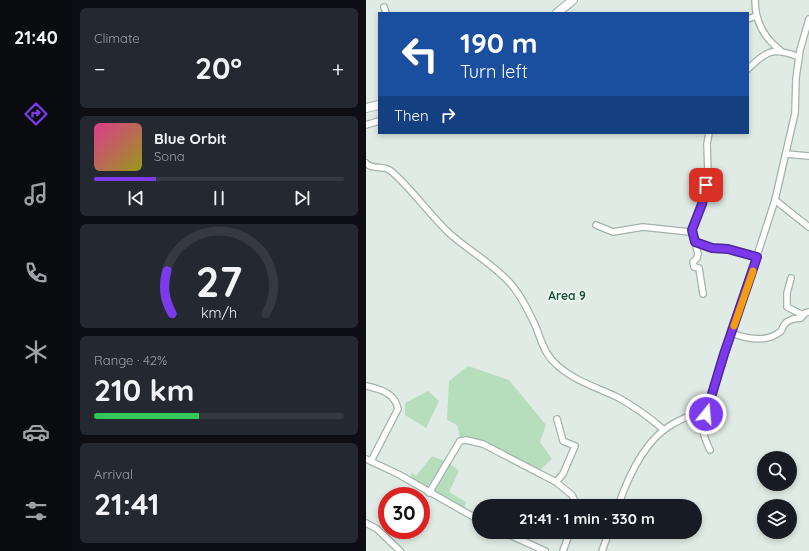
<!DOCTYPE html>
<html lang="en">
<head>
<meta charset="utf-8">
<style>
  :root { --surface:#171b24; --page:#242831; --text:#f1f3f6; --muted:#9ea1a6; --line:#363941; --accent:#7c3aed }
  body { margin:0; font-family:Quicksand,sans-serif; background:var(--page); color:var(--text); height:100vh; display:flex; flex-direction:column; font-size:15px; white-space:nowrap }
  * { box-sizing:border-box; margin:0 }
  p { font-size:13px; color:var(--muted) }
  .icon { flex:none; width:22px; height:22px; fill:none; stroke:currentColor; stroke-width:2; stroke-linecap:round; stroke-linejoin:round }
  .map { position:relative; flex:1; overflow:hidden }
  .side { display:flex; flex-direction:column; gap:8px; padding:8px; background:#0d0f14; width:294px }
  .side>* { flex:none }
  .top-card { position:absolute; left:12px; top:12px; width:371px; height:122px; border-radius:0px; box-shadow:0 2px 6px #0003; background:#1a4fa0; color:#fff; overflow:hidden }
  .controls { position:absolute; left:391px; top:451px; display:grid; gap:8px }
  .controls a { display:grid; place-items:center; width:40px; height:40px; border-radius:50%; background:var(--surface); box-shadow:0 2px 6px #0003; font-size:20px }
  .speed { position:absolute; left:12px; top:487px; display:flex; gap:8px; font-size:20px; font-weight:700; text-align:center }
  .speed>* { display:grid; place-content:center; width:52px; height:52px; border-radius:50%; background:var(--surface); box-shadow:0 2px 6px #0003; line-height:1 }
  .speed .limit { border:6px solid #d22; background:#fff; color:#111 }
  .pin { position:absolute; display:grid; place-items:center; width:34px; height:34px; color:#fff; margin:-17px; border-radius:8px; box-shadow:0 2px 6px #0006 }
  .me { position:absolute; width:44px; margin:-22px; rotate:17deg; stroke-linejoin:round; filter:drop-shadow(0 0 3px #0008) }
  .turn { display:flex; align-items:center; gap:14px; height:84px; padding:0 16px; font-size:18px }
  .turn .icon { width:52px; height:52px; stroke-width:2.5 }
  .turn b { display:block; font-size:28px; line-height:34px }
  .then { display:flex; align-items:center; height:38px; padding:0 16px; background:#0003; gap:8px; font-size:15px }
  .big { font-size:30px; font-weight:800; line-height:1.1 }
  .side .card { flex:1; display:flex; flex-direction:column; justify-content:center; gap:6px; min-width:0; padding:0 14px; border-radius:6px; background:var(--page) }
  .side .dial { align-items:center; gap:0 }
  .dial svg { height:104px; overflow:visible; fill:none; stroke:var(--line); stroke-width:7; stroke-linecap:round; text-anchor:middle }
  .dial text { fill:var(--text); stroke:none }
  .song { display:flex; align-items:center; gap:12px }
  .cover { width:48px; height:48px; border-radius:6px; background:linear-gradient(135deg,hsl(330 70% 55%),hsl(60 70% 35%)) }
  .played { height:4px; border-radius:2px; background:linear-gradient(90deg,var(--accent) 25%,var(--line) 25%) }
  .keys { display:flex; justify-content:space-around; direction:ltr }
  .heat { display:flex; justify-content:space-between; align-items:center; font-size:22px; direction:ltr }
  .charge { height:6px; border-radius:3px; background:linear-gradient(90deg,#34c759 42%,var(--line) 0) }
  .trip { position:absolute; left:106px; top:499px; width:230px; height:40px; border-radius:20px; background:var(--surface); box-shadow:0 2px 6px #0003; font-weight:800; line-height:40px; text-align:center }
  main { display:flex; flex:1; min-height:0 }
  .dock { display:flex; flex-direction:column; width:72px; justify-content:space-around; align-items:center; background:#090b0e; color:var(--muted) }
  .dock .icon { width:28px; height:28px }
  .dock .selected { color:var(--accent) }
  .dock b { font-size:18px; color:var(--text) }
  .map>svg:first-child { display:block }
  .green { fill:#b6debd }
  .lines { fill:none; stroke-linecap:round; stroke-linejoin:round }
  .street-casing { stroke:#a2b3ab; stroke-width:8 }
  .secondary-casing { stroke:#9db8ab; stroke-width:10 }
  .street { stroke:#fff; stroke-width:5.5 }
  .secondary { stroke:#fff; stroke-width:8 }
  .route-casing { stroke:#51269a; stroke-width:10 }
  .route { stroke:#7c3aed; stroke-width:7 }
  .slow { stroke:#f59e0b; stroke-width:7 }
  .labels { text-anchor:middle; stroke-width:3.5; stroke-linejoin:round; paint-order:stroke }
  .quarter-label { font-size:12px; font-weight:bold; fill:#1a4f3c; stroke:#eff8f3 }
</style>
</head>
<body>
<main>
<nav class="dock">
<b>21:40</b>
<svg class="icon selected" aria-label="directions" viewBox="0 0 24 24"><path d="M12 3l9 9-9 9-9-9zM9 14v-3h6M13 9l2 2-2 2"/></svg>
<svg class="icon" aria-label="music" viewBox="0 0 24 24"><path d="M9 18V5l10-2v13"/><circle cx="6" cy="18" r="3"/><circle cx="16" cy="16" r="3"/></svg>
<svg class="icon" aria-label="phone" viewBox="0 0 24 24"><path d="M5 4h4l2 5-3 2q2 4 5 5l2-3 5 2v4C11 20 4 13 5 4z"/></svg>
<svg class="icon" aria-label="climate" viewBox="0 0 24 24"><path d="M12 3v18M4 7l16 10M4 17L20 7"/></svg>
<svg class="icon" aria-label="car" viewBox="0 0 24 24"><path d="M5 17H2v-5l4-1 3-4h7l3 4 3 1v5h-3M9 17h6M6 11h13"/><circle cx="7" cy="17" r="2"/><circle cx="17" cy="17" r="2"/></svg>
<svg class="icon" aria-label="filters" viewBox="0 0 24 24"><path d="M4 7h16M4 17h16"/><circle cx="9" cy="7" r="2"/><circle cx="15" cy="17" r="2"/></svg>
</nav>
<section class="side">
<div class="card"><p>Climate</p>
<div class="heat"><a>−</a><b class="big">20°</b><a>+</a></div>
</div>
<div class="card">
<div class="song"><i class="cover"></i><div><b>Blue Orbit</b><p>Sona</p></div></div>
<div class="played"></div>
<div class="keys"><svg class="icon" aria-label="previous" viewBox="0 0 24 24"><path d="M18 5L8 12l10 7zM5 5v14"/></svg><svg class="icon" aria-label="pause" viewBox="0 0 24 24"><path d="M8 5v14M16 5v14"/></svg><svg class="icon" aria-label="next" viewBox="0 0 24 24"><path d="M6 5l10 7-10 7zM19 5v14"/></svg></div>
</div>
<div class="card dial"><svg viewBox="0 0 100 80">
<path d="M14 69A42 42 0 1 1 86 69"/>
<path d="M14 69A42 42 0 0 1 10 36" stroke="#7c3aed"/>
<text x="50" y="56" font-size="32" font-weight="700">27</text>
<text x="50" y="72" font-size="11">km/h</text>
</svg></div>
<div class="card"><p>Range · 42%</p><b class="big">210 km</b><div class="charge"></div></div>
<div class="card"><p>Arrival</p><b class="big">21:41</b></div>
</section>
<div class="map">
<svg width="443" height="551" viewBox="0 0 443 551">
  <rect width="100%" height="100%" fill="#dfebe4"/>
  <g class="green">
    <polygon points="102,366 143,380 180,425 174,442 186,459 173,471 117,441 94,438 91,425 81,420 83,381"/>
    <polygon points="62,391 73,401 60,428 39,415 39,403"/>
    <polygon points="66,456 79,461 63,489 46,480 45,472 50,476"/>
    <polygon points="83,463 93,471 83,492 100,502 98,509 67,491"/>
  </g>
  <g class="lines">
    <g class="street-casing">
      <g id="street">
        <path d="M389 0C389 21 397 37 414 50"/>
        <polyline points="18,7 20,13"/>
        <polyline points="382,19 390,16"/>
        <path d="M382 69C401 50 408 47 433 57"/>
        <polyline points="0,125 13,121"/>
        <polyline points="420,154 443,156"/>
        <path d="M0 163C7 171 17 164 25 171 46 189 62 213 83 233 103 251 126 263 144 283 155 295 163 312 170 327 176 343 179 355 192 366 209 381 230 387 251 397 268 406 283 417 298 430"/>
        <polyline points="409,200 443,227"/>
        <polyline points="230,225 247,232 277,227 324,232 338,197 342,173 341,144 343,133"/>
        <polyline points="326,230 332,254 331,258 327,262 328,267 333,268 337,294"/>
        <polyline points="329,242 346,248 362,249 391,257"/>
        <polyline points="425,278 421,293 421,307 437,315"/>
        <path d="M366 333C380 339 402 343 415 331 416 329 417 327 418 325 422 319 428 319 435 318L439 313 443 312"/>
        <path d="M0 386C14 389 29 393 32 409L5 461"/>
        <path d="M344 403C337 425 333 428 344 450"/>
        <polyline points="0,459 32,474 113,520"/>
        <polyline points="190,482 197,474 209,446 197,441 191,419"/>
        <polyline points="63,493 94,441 100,440 117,444 190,482 206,495 211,506"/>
        <path d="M252 506C262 477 278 441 305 425 318 417 335 413 344 401L409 200 429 113 430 78 434 50 443 19"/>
        <polyline points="0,523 11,529 34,551"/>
        <polyline points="137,532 179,551"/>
        <polyline points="197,551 204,532"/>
        <polyline points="236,551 243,532"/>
      </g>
    </g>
    <g class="secondary-casing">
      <g id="secondary">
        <polyline points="191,13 207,0"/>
        <polyline points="0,108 13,105"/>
      </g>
    </g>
    <use href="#street" class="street"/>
    <use href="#secondary" class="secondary"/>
  </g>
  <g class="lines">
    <g class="route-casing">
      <polyline id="route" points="340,185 336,204 326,230 329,242 346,248 362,249 391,257 358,354 340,414"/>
    </g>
    <use href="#route" class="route"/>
    <polyline class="slow" points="368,326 387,271"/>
  </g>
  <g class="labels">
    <g class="quarter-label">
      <text x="201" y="300">Area 9</text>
    </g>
  </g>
</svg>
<div class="controls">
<a><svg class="icon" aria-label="search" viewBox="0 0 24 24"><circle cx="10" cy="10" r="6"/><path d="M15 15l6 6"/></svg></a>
<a><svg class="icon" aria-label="layers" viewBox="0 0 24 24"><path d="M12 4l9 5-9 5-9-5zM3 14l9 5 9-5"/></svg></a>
</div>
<div class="speed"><div class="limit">30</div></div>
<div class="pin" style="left:340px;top:185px;background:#d93025"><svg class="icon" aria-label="arrive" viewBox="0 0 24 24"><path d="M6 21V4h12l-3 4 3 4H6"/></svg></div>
<svg class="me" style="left:340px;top:414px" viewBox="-20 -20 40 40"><circle r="17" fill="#7c3aed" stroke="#fff" stroke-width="3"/><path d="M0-11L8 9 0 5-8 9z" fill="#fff"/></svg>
<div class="trip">21:41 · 1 min · 330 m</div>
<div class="top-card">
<div class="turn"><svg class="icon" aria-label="left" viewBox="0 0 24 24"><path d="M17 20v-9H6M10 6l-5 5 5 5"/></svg><div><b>190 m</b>Turn left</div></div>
<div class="then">Then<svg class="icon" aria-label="right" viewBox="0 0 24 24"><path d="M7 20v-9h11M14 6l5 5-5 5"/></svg></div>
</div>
</div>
</main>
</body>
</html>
